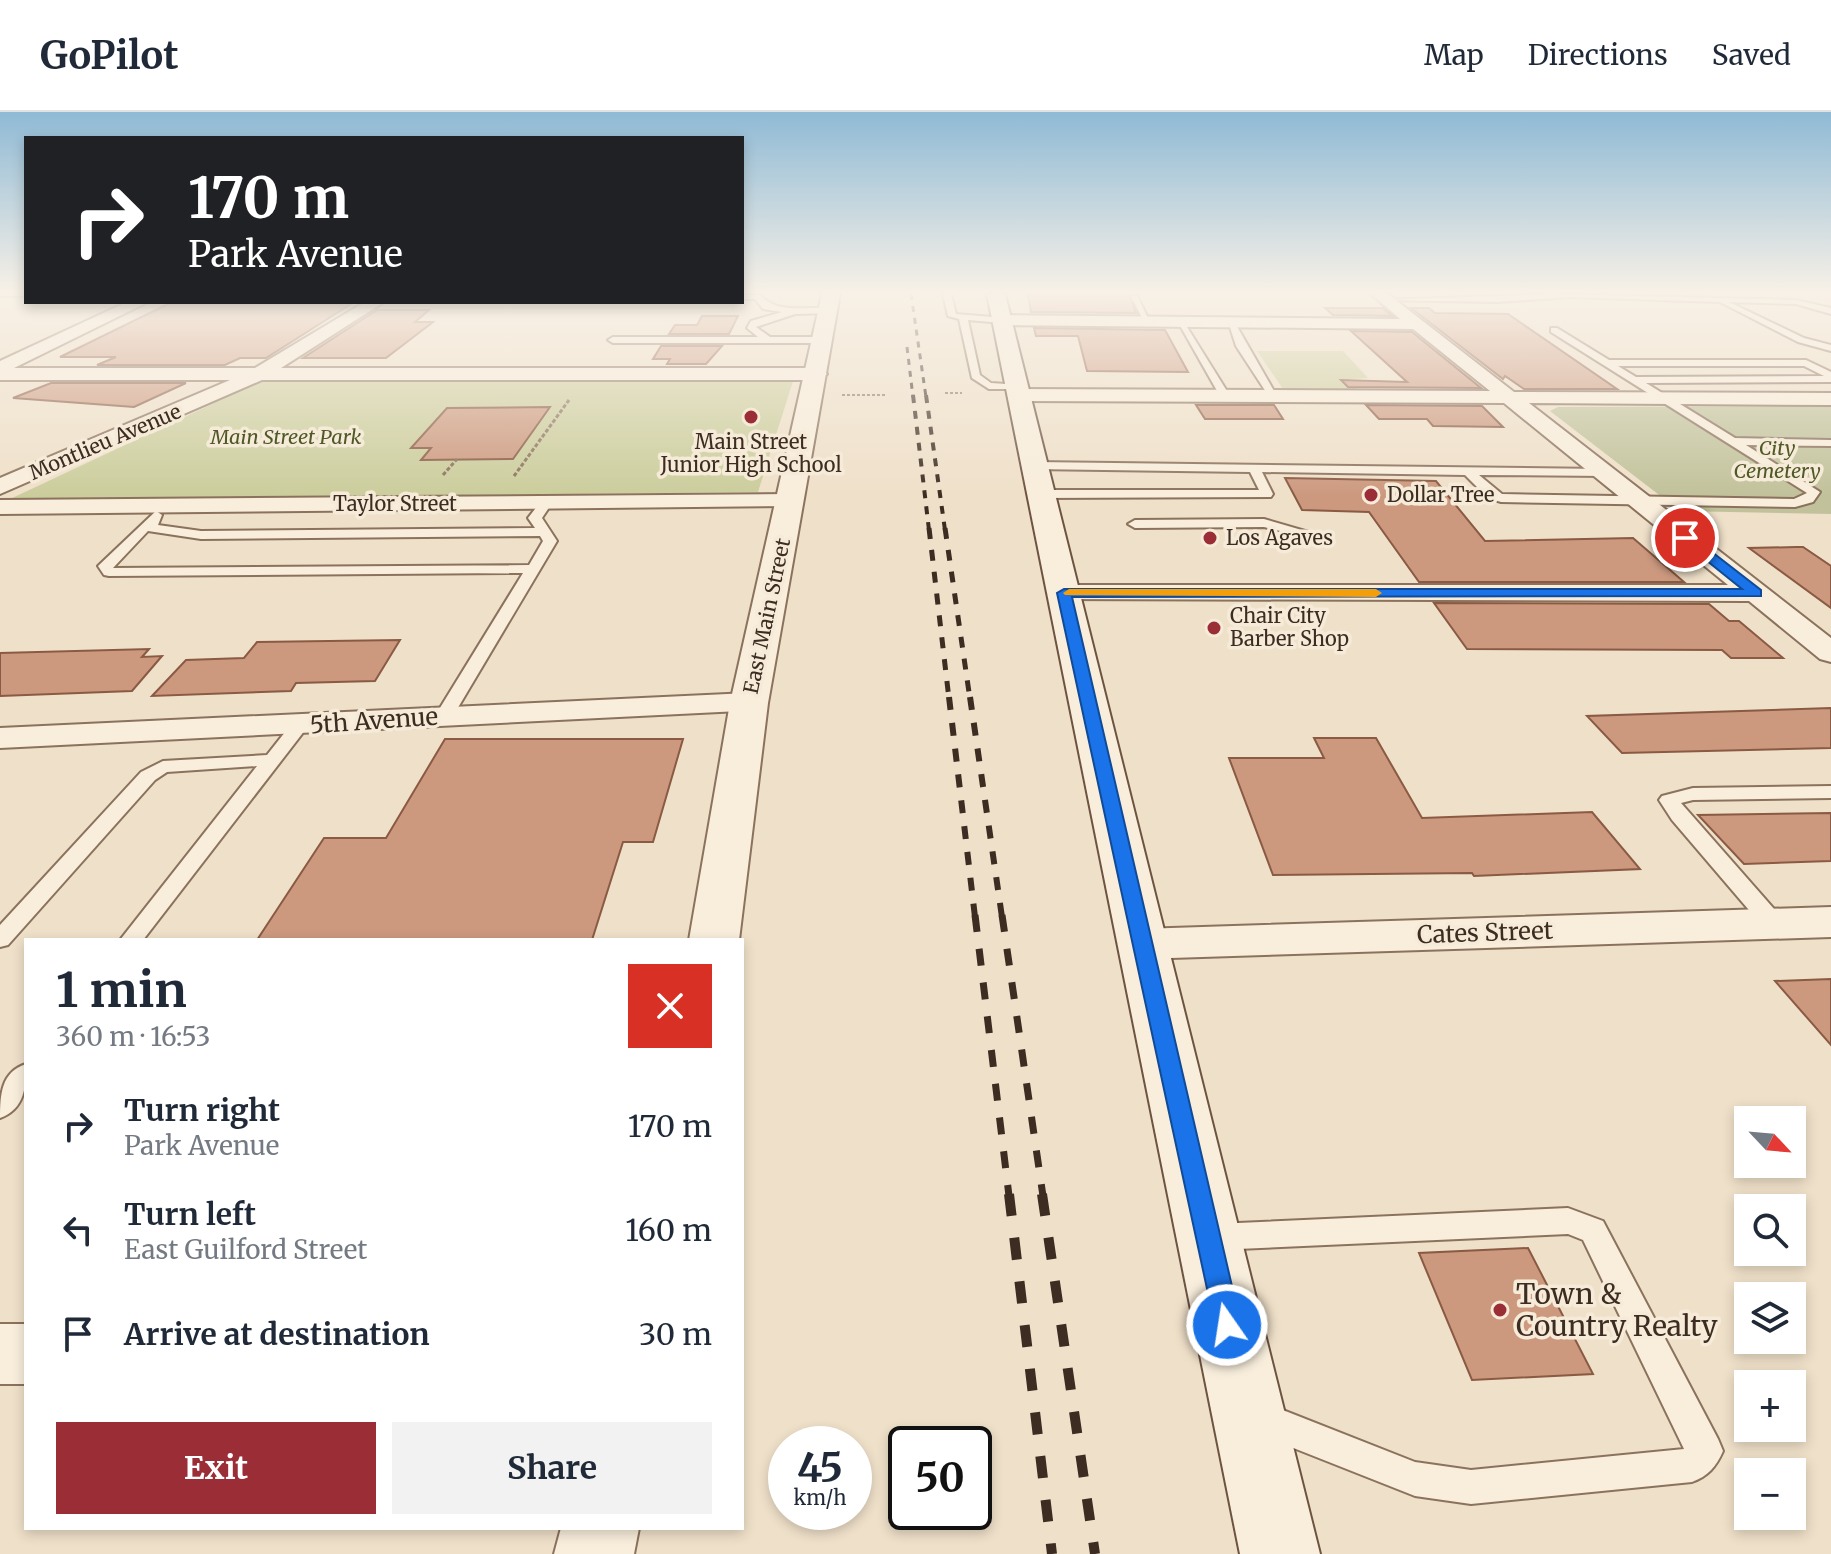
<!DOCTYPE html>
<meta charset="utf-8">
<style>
:root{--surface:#fff;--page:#f2f2f3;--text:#1f2937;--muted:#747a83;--line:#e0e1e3;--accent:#9a2d36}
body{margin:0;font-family:Merriweather,serif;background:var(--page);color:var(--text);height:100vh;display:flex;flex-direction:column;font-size:30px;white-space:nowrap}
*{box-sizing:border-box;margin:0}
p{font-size:26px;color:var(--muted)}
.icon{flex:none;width:44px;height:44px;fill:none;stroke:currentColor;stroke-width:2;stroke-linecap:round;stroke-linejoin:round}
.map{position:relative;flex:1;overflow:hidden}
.drawer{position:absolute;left:24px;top:826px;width:720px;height:592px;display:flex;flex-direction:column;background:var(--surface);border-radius:0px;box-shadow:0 4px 12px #0003}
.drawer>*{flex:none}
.banner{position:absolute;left:24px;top:24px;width:720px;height:168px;border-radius:0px;box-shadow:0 4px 12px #0003;background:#202124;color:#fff;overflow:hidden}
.needle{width:52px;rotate:116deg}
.tools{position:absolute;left:1734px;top:994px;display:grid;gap:16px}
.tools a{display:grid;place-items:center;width:72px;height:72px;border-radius:0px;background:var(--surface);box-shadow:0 4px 12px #0003;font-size:40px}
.speed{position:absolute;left:768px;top:1314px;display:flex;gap:16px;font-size:40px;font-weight:700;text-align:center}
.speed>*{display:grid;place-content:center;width:104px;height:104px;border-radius:50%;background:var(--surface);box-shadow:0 4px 12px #0003;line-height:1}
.speed small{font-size:20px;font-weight:400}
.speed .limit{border:4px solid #111;border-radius:12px;background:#fff;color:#111}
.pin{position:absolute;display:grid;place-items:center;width:68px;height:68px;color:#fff;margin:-34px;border:4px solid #fff;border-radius:50%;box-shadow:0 2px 8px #0007}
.me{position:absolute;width:88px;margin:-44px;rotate:347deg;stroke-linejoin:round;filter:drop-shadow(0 0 6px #0008)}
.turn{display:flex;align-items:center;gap:28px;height:168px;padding:0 32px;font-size:36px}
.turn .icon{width:104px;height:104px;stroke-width:2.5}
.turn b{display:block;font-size:56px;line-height:68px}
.round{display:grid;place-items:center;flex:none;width:84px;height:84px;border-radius:0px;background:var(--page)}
.overview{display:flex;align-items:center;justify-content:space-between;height:136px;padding:0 32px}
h1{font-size:48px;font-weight:700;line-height:60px}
.primary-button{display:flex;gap:16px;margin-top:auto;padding:16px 32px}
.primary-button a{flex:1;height:92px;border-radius:0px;background:var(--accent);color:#fff;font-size:32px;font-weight:700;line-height:92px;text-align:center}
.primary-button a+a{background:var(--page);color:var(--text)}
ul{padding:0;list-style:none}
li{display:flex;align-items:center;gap:24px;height:104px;padding:0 32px}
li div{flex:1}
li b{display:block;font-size:30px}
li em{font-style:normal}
header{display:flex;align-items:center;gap:48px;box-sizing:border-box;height:112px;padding:0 40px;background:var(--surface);border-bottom:2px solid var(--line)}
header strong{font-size:38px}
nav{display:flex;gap:44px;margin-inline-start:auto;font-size:28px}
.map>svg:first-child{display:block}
.green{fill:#cbcd9c}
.cemetery{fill:#c1c29b}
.building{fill:#cc997f;stroke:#8a5a43;stroke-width:2}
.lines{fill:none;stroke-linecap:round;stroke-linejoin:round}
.service-casing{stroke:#8b725d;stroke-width:4}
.minor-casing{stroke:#8b725d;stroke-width:4}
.tertiary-casing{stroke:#8b725d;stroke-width:4}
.secondary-casing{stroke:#6d5340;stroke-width:4}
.path-far1{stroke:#8b725d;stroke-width:2;stroke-dasharray:3 2;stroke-linecap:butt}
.path{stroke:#8b725d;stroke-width:3;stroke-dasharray:4 2;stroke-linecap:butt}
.service{fill:#f9eedc;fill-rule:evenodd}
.minor{fill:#f9eedc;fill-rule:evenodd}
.tertiary{fill:#f9eedc;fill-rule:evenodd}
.secondary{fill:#f9eedc;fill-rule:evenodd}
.rail-far5{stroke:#3c2c21;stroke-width:3;stroke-dasharray:6 6;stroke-linecap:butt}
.rail-far4{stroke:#3c2c21;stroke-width:4;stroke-dasharray:8 8;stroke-linecap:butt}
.rail-far3{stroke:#3c2c21;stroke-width:5;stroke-dasharray:11 11;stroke-linecap:butt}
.rail-far2{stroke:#3c2c21;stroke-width:6;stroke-dasharray:13 13;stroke-linecap:butt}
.rail-far1{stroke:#3c2c21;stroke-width:7;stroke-dasharray:17 17;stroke-linecap:butt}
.rail{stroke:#3c2c21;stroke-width:10;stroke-dasharray:22 22;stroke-linecap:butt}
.route{fill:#1a73e8;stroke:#114b97;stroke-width:2}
.slow{fill:#f59e0b}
.poi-dot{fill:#9a2d36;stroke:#f6ebd8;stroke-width:3}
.labels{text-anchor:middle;stroke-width:7;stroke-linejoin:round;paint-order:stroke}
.far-park-label{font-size:20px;font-style:italic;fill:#4f5827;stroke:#f6ebd8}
.far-street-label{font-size:20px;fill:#3c2c21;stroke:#f6ebd8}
.far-poi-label{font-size:20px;fill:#3c2c21;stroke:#f6ebd8;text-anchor:start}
.street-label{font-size:24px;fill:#3c2c21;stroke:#f6ebd8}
.near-poi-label{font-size:28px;fill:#3c2c21;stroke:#f6ebd8;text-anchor:start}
</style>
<header>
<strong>GoPilot</strong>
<nav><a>Map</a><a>Directions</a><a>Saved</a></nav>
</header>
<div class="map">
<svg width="1831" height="1442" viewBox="0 0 1831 1442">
<rect width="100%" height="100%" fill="#efe0c9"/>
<g class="green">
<polygon points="1257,239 1343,239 1368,266 1350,267 1358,278 1283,277"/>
<polygon points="270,265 794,266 758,380 8,388"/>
</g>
<polygon class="cemetery" points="1831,294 1831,402 1680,399 1550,299 1558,295"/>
<g class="building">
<polygon points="1028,182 1129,182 1136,201 1031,200"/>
<polygon points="168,192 351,192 266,246 240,246 225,253 97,253 116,245 60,245"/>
<polygon points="1325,196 1383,196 1392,204 1333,203"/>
<polygon points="1411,196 1429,196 1435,201 1508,202 1617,277 1524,277 1505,264 1503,267"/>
<polygon points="377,198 429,198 415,210 433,210 386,246 303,246"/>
<polygon points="702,204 738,204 729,222 669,222 675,213 697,213"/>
<polygon points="1034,216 1165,218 1188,260 1087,259 1078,224 1036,224"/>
<polygon points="1351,219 1412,220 1481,276 1348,275 1341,268 1407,270"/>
<polygon points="661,234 722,234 706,252 667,252 670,247 653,247"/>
<polygon points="51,271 186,271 134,295 13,286"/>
<polygon points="1196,293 1274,293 1283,307 1205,307"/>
<polygon points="1366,293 1482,294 1503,315 1433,314 1427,307 1379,307"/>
<polygon points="550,295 513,347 421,348 431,336 411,336 447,296"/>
<polygon points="1285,366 1436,369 1485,429 1633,426 1684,470 1419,470 1369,400 1302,398"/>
<polygon points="1796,435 1803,435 1831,454 1831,496 1749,436"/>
<polygon points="1434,491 1709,492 1729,509 1739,509 1783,546 1731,546 1722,538 1467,537"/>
<polygon points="400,528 375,569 296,571 291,579 152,584 186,548 244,546 257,530"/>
<polygon points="149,537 142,545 162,544 132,579 0,584 0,541"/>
<polygon points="1831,596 1831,636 1622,641 1587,604"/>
<polygon points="1314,626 1376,626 1422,706 1592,700 1640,757 1474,764 1472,761 1273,763 1229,646 1324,646"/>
<polygon points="445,627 683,627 653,730 623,730 592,828 257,828 324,726 386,726"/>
<polygon points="1831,701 1831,749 1744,752 1698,703"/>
<polygon points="1831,867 1831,933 1775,869"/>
<polygon points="1528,1136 1593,1262 1472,1268 1419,1141"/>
</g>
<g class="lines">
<g class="service-casing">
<g id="service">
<rect x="0" y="182" width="26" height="2"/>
<polygon points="943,182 951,182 956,202 1005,206 1002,211 968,208 980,263 991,271 1020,273 1020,277 989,277 972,266 959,207 948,204"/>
<polygon points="1554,182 1796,188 1831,196 1831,202 1796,192 1729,190 1804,226 1831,233 1831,239 1798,230 1720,190 1570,185 1497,190 1382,188"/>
<path d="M742,183H760C778,203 807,194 832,196L829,201L795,202L756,215L770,225H823L828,228L823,231H613L608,228L613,225H758L747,216L751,209L782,200L763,197L755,187H742Z"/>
<polygon points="1131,184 1137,184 1151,212 1145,212"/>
<polygon points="1182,207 1230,284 1229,286 1220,284 1178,210"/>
<polygon points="1228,209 1235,211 1278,286 1270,286 1236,234"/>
<path d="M1551,216H1557L1609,248H1806L1831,260V270L1646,271L1735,326L1831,328V334L1746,333L1820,380L1813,390L1795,395L1501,390L1488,386L1465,363L1262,360L1273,382L1271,385L1041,386L1035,382L1041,378H1259L1250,360L1031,357V351L1035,350L1603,357L1609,361L1607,364L1479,363L1502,382L1794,387L1807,381L1551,220ZM1618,254H1804L1824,264L1636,265Z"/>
<path d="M546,387L552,391L542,406L557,429L453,604L444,609L435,604L523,461L109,464L104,463L98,454L156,399L162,403L158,413L201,419L535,416L528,406L542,388ZM148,419L201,427L540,424L543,429L529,453L113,456Z"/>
<polygon points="1264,407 1312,421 1305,425 1264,415 1135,416 1128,412 1135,408"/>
<polygon points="299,609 305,610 308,614 305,618 143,828 120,828 257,654 167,660 155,668 8,833 0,835 0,813 141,660 163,649 267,643 293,610"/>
<polygon points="1831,674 1831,686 1693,688 1681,691 1782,806 1785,812 1782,818 1766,818 1672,708 1659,688 1662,684 1693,676"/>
<path d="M26,952C26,974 25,997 0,1006C0,983 1,960 26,952Z"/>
<path d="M1568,1096L1603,1109L1718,1327L1723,1339C1716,1355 1708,1364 1692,1370L1471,1392L1415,1384L1253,1320L1248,1308L1253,1296L1265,1291L1415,1350L1471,1358L1684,1337L1583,1128L1568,1122L1215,1138L1205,1135L1201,1125L1205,1115L1215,1112Z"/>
</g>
</g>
<g class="minor-casing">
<g id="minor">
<polygon points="1371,182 1388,182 1514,280 1831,281 1831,293 1529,291 1831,526 1831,550 1820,547 1749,489 1054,487 1050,481 1054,475 1064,473 1728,473 1504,291 1018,289 1008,283 1018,277 1490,279 1413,217 1002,213 994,208 1002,203 1400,207"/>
<polygon points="127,190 148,190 14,256 255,256 365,190 384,190 281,256 818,256 827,262 818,268 262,268 0,382 0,366 230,268 0,268 0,249"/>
<polygon points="791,382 799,384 803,389 799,394 0,402 0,388"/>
<polygon points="749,581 760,584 765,591 760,598 0,636 0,616"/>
<polygon points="1831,795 1831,825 1140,847 1125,843 1119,832 1125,821 1140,817"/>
<rect x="0" y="1212" width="26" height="60"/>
</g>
</g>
<g class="tertiary-casing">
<g id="tertiary">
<polygon points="822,182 840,182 768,591 739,828 689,828 730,591"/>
<polygon points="561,1416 639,1416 634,1442 554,1442"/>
</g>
</g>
<g class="secondary-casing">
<polygon id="secondary" points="987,182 1005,182 1320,1442 1240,1442"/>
</g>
<g class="path-far1">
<polyline points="945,281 962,281"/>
<polyline points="842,283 885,283"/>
</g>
<g class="path">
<polyline points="443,363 457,347"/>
<polyline points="514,364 569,288"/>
</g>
<use href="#service" class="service"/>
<use href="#minor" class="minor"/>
<use href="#tertiary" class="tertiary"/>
<use href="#secondary" class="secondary"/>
<g class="rail-far5">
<polyline points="911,182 926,285"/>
<polyline points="907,235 913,285"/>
</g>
<g class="rail-far4">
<polyline points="913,283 929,418"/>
<polyline points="926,283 945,418"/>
</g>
<g class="rail-far3">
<polyline points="929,416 949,587"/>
<polyline points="945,416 970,587"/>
</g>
<g class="rail-far2">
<polyline points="949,585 975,805"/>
<polyline points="970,585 1002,805"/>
</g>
<g class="rail-far1">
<polyline points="975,803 1009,1084"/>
<polyline points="1002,803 1043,1084"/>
</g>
<g class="rail">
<polyline points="1009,1082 1052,1442"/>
<polyline points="1042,1082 1095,1442"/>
</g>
</g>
<linearGradient id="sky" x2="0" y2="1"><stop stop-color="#8fbad5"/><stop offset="0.47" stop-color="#f8f1e7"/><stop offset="1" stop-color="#f8f1e7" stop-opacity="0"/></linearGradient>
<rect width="1831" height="384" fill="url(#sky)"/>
<polygon class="route" points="1681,423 1690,423 1761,478 1761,484 1072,485 1241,1213 1237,1223 1227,1227 1217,1223 1057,481 1064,477 1742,477 1681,428"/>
<polygon class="slow" points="1069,477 1376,477 1382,481 1376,485 1065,483 1063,481"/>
<g class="poi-dot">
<circle cx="751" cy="305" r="8"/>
<circle cx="1371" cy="383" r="8"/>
<circle cx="1210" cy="426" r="8"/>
<circle cx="1214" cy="516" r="8"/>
<circle cx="1500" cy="1198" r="8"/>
</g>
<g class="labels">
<g class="far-park-label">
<text x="286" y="332">Main Street Park</text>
<text x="1777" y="343">City<tspan x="1777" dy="23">Cemetery</tspan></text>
</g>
<g class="far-street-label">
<text transform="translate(105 330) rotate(-23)" y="7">Montlieu Avenue</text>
<text x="395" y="399">Taylor Street</text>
<text transform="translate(767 504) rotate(-78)" y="7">East Main Street</text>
</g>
<g class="far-poi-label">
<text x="751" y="337" text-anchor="middle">Main Street<tspan x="751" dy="23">Junior High School</tspan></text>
<text x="1387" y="390">Dollar Tree</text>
<text x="1226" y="433">Los Agaves</text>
<text x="1230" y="511">Chair City<tspan x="1230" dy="23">Barber Shop</tspan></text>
</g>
<g class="street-label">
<text transform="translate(374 609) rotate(-4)" y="8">5th Avenue</text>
<text transform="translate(1485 821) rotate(-2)" y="8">Cates Street</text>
</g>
<g class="near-poi-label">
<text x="1516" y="1192">Town &amp;<tspan x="1516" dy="32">Country Realty</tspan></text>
</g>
</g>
</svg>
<div class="tools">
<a><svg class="needle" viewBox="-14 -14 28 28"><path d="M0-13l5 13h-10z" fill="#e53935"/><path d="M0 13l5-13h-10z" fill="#747a83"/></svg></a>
<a><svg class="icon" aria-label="search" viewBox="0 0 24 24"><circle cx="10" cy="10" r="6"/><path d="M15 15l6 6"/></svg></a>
<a><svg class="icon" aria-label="layers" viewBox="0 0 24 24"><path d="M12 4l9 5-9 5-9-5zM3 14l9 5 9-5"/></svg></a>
<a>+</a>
<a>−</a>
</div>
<div class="speed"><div>45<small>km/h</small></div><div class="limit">50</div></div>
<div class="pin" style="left:1685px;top:426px;background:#d93025"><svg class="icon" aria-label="arrive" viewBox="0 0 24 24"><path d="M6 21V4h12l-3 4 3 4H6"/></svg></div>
<svg class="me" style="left:1227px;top:1213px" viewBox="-20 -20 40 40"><circle r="17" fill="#1a73e8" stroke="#fff" stroke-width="3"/><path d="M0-11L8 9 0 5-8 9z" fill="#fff"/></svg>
<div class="banner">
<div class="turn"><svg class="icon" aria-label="right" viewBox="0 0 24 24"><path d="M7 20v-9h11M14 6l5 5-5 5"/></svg><div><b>170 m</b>Park Avenue</div></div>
</div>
<section class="drawer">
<div class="overview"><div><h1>1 min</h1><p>360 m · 16:53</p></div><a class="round" style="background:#d93025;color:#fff"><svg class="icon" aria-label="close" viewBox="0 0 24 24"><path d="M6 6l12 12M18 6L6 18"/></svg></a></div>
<ul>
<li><svg class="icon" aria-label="right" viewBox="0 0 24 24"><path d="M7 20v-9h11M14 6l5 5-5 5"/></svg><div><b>Turn right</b><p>Park Avenue</p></div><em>170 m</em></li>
<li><svg class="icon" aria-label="left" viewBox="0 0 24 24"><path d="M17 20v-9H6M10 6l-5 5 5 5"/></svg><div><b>Turn left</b><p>East Guilford Street</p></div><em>160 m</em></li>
<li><svg class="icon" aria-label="arrive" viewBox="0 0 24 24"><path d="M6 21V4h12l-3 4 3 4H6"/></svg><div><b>Arrive at destination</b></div><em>30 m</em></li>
</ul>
<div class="primary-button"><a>Exit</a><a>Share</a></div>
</section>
</div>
